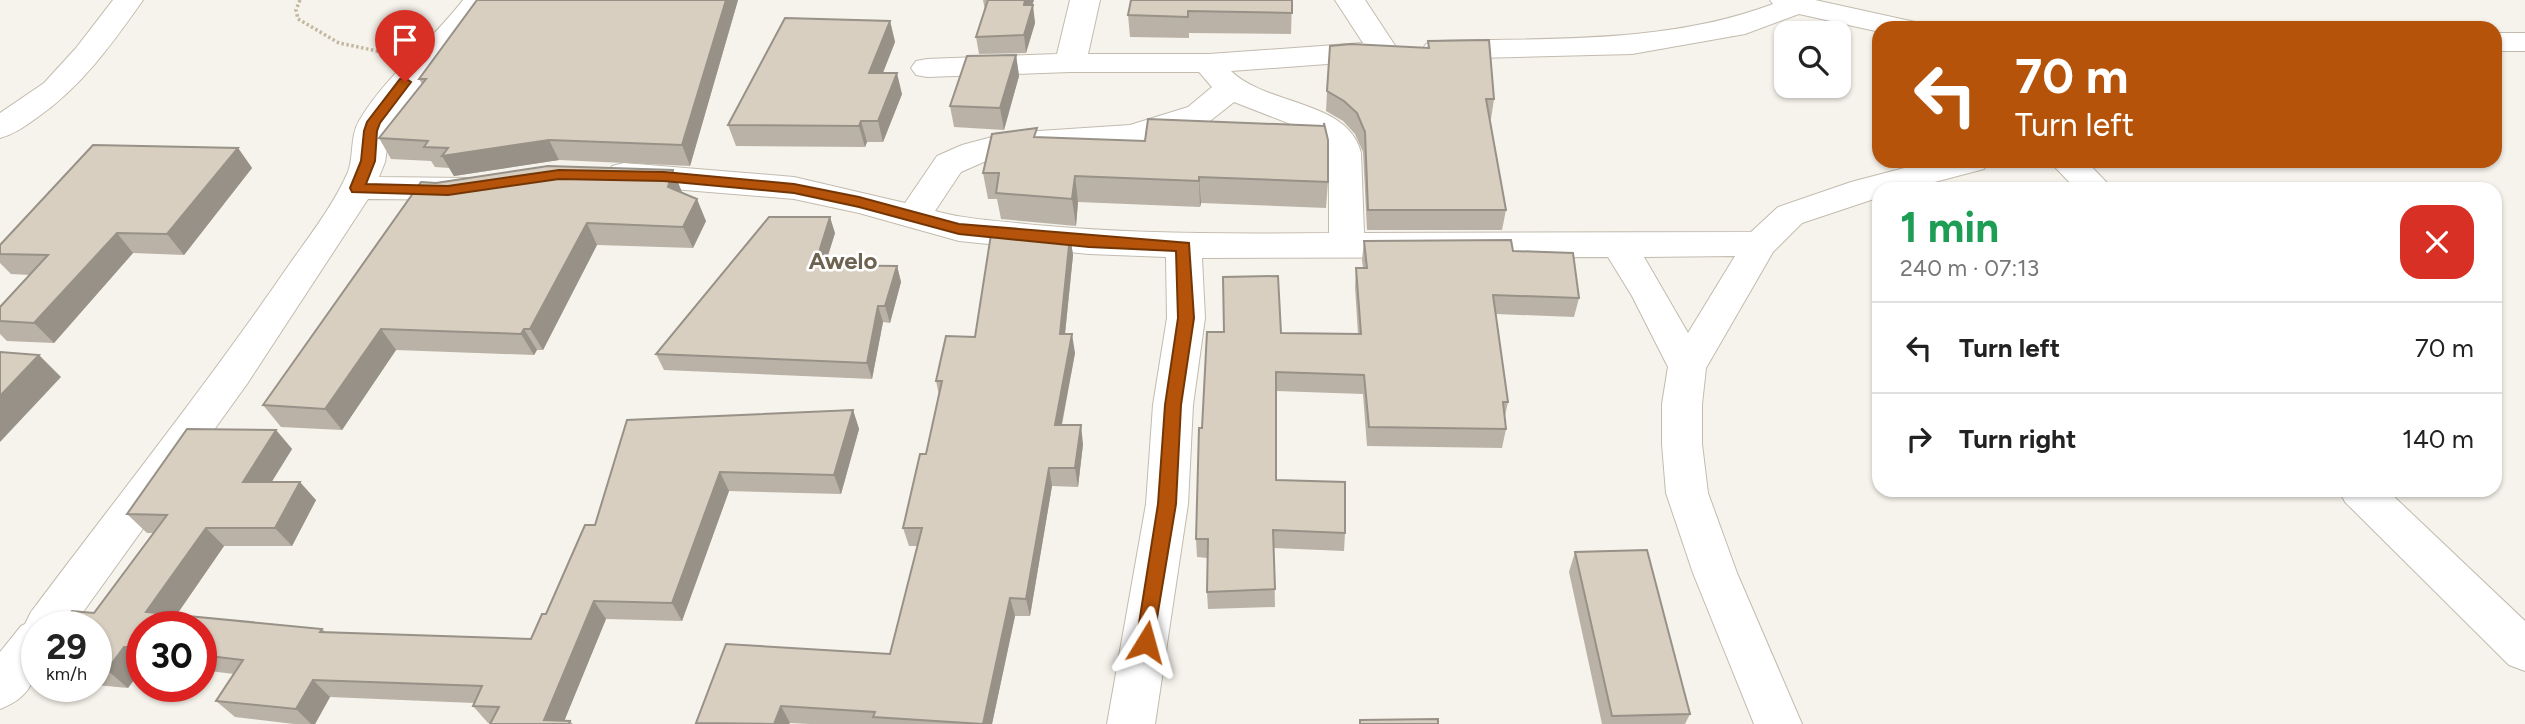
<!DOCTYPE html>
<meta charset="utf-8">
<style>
:root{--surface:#fff;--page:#f6f6f6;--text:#222;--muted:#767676;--line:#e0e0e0}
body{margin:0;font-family:Figtree,sans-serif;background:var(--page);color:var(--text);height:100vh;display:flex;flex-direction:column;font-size:26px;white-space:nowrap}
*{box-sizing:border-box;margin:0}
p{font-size:23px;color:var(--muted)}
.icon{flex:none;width:38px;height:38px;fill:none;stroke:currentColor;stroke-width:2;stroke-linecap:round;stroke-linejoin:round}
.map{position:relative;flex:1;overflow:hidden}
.panel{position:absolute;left:1872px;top:182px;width:630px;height:315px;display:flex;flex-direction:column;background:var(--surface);border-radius:21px;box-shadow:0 2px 5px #0004}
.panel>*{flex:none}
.top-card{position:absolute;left:1872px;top:21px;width:630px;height:147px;border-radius:21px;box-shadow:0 2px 5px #0004;background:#b45309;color:#fff;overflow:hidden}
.controls{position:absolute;left:1774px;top:21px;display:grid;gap:14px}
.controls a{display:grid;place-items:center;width:77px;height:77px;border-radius:14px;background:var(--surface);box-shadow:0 2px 5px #0004;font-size:35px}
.speed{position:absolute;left:21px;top:611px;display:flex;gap:14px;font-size:35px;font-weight:700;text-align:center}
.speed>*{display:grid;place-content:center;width:91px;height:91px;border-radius:50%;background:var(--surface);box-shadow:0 2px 5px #0004;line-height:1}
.speed small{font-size:18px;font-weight:400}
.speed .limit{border:10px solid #d22;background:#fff;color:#111}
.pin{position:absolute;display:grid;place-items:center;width:60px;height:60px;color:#fff;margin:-72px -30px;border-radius:50% 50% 50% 0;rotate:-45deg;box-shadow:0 0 7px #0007}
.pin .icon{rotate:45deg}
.me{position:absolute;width:77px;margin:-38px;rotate:8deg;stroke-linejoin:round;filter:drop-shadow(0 0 5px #0008)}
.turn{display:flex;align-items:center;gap:24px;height:147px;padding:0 28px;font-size:32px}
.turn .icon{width:91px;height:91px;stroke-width:2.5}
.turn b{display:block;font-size:49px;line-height:60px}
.round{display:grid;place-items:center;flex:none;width:74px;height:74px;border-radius:21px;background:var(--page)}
.summary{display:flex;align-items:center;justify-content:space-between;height:119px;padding:0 28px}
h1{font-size:42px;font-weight:700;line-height:52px;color:#1e9e55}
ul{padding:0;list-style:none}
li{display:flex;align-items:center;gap:21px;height:91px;padding:0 28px;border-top:2px solid var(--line)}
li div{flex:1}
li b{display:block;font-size:26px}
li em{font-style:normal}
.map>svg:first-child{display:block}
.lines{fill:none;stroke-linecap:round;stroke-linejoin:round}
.minor-casing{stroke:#c2bbae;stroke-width:2}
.path{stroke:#c4b79f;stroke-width:3.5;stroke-dasharray:2.5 2.5;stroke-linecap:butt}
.minor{fill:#fff;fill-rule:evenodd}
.wall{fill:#bab2a6}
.shaded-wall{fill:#979187}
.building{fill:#d8cfc1;stroke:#979187;stroke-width:2}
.route{fill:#b45309;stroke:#753606;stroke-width:2}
.labels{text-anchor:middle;stroke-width:5;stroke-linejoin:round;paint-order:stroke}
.quarter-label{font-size:24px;font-weight:bold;fill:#6e6250;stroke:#fff}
</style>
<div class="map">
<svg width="2525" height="724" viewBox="0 0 2525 724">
<rect width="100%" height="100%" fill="#f6f3ec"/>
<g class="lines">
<g class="minor-casing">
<g id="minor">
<path d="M113,0H143C112,44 82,86 38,117C25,126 15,134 0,138V113L44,83L76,48Z"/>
<path d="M463,0H493L391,122L385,162L379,177L467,178L479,181L484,189L479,197L467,200L368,199L247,384L73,626H37C37,665 42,693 0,709V652L21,626L25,624L31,612C118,496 209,382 291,262C311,234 334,204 348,172C354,156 350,136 359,121C386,75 431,42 463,0Z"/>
<path d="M1070,0H1100L1088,54H1209L1363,43L1335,0H1365L1398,50L1394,56L1381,60L1231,71C1267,106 1349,100 1361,153L1364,233L1751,232L1778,207L1851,182L1931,161H1989L1984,169L1908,189H1880V197L1802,223L1773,252L1706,368L1702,404V444L1708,493L1737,573L1802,724H1754L1693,573L1666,493L1662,444V404L1668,367L1632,296L1608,257L1202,258L1205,318L1193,405L1188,504L1155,724H1107L1146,504L1153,405L1167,318L1166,257L1089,254L959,241L859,213L794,199L624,185L612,182L607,174L612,166L624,163L794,177L905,203L937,156L962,145L1007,133L1130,125L1188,107L1212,87L1199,72H1070L927,77L916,75L911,68L916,61L927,59L1057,54ZM1234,102L1311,132L1324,140L1329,166V233C1231,234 1134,234 1036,225C1002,221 968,220 935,211L961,172L986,161L1008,154L1133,145L1210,121ZM1735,256L1688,333L1644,257Z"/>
<path d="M1770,0H1815L1915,22L1919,28H1880V32L1799,14L1745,34L1632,54L1437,59L1426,56L1422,50L1426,44L1437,41C1549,38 1667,44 1773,4Z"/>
<rect x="2496" y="33" width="29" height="18"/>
<polygon points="2049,161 2086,161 2113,189 2076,189"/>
<polygon points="2339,490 2387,490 2525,621 2525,671 2509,665 2345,502"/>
</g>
</g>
<polyline class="path" points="300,0 296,10 298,19 339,43 382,52"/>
<use href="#minor" class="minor"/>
</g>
<g class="wall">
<polygon points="477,0 738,0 690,166 559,160 454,176 449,168 435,167 431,161 391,159 379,138 422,84 419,79"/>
<polygon points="983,0 1034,0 1032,5 1035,23 1026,53 979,54 976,37 985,10"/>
<polygon points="1292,0 1291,34 1189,33 1189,38 1130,37 1128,15"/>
<polygon points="890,21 895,42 883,73 902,94 883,142 867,142 865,147 736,146 728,125"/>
<polygon points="1428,41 1494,99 1491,119 1490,119 1506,210 1502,230 1367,230 1363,152 1355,134 1343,121 1326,111 1327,91 1428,48"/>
<polygon points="1016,55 1019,76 1004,130 954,127 950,106"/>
<polygon points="1038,137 1328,182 1326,208 1201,203 1200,207 1078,202 1076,226 1001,219 997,199 988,199 983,173"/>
<polygon points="238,148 252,168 184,255 133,253 54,343 7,341 0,334 0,307 30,275 11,274 0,263 0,245"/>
<polygon points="436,183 682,193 706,221 693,248 597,245 543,350 537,350 534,355 396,350 342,430 281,427 263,405"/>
<polygon points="835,233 825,265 897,266 901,282 890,323 883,322 872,379 664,370 656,354"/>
<polygon points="1070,236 1073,255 1065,334 1075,353 1062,425 1083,444 1078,487 1052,486 1030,616 1015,616 992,724 810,724 790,723 789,724 697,724 696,723 890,654 918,546 909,546 903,528 926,454 939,395 936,381 975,337"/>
<polygon points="1364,241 1513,251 1579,298 1574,317 1496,314 1508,402 1505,416 1506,429 1502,448 1367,446 1363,394 1276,391 1276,480 1345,533 1344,551 1274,548 1275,607 1208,609 1207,592 1208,558 1197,557 1196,539 1202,428 1281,333 1358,334 1355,287 1356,268 1363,268 1362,260"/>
<polygon points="853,410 859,429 841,494 729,491 682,621 606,619 564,721 570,721 573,724 490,724 491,723 488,723 473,706 474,703 330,697 315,724 294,724 235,717 216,701 234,674 201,670 201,626 142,626 142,669 128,688 96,685 96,626 94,613 153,533 147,533 127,514 276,430 292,449 271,482 316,500 292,546 224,546 176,615 322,629 326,632 531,639 595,525"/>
<polygon points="1575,552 1690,714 1685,724 1602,724 1569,572"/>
</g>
<g class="shaded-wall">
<polygon points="726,0 738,0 690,166 682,145"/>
<polygon points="1025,0 1034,0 1026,22 1024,5"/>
<polygon points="1033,5 1035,23 1026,53 1024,35"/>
<polygon points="890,21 895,42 874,95 869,73"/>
<polygon points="1016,55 1019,76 1004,130 1000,108"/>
<polygon points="897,73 902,94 883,142 878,121"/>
<polygon points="861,121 867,142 865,147 859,126"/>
<polygon points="549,140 559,160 454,176 442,156"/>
<polygon points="238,148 252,168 184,255 167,234"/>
<polygon points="673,170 682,192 668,187"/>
<polygon points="1075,176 1078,202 1076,226 1072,199"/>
<polygon points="1199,177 1201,203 1200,207 1199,181"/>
<polygon points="697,199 706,221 693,248 683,227"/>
<polygon points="830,217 835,233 820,281 815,265"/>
<polygon points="587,223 597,245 543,350 530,329"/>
<polygon points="117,233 133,253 54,343 34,323"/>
<polygon points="1070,236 1073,255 1063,353 1060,334"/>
<polygon points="897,266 901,282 890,323 885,306"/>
<polygon points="878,306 883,322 872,379 867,363"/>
<polygon points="381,329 396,350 342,430 325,409"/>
<polygon points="524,329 537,350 534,355 521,334"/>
<polygon points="1072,334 1075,353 1058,443 1055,425"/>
<polygon points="39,355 61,377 0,442 0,396"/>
<polygon points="853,410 859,429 841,494 834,475"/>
<polygon points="1081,425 1083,444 1078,487 1075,468"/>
<polygon points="276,430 292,449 260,501 243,482"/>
<polygon points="1049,468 1052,486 1030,616 1026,599"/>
<polygon points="720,472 729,491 682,621 672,603"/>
<polygon points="300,482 316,500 292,546 275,528"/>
<polygon points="206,528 224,546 169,626 146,612"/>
<polygon points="1010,598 1015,616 992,724 983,724"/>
<polygon points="594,601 606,619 563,724 544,720"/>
<polygon points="124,647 142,661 142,669 128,688 107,670"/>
<polygon points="313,680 330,697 315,724 311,724 296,709"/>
<polygon points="781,706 790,723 789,724 774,724"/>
</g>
<g class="building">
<polygon points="477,0 726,0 682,145 549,140 442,156 448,148 424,147 428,141 379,138 426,79 419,79"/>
<polygon points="988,0 1025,0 1024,5 1033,5 1024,35 976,37"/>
<polygon points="1131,0 1292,0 1292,13 1188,11 1188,17 1128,15"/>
<polygon points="785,18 890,21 869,73 897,73 878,121 861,121 859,126 728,125"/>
<polygon points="1489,40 1494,99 1486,99 1506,210 1368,210 1365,132 1357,113 1344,101 1327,91 1330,46 1351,44 1429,48 1428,41"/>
<polygon points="1016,55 1000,108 950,106 967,56"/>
<polygon points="1148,119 1324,126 1324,123 1328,140 1328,182 1199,177 1199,181 1075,176 1072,199 996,193 999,173 983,173 992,134 1037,128 1034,137 1145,141"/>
<polygon points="93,145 238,148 167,234 117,233 34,323 0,321 0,307 48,255 0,254 0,245"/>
<polygon points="548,166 673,170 668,187 697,199 683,227 587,223 530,329 524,329 521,334 381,329 325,409 263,405 421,182 436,183"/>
<polygon points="769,217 830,217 815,265 897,266 885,306 878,306 867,363 656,354"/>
<polygon points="992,228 1070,236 1060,334 1072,334 1055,425 1081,425 1075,468 1049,468 1026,599 1010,598 983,724 873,717 875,712 781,706 774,724 696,723 726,644 890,654 922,528 903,528 920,454 926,454 942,381 936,381 946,336 975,337"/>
<polygon points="1511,240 1513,251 1573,253 1579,298 1493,295 1508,402 1503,402 1506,429 1369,427 1364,375 1276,372 1276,480 1345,482 1345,533 1273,530 1275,589 1207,592 1208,539 1196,539 1199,428 1202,428 1207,332 1224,332 1223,277 1278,276 1281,333 1361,334 1356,268 1367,268 1364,241"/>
<polygon points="0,352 39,355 0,396"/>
<polygon points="853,410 834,475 720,472 672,603 594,601 544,720 570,721 569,724 490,724 499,707 473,706 482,686 313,680 296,709 216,701 243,660 201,655 201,626 142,626 142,648 124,647 107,670 96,669 96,626 59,626 72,611 94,613 167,515 127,514 187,429 276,430 243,482 300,482 275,528 206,528 146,612 322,629 320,632 531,639 542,614 546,614 585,525 595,525 627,420"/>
<polygon points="1647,550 1690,714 1612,716 1575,552"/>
<polygon points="37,655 37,664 30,663"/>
<polygon points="1438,719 1438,724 1360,724 1360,720"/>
</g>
<polygon class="route" points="405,78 411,82 380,123 377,131 375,161 366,184 448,186 559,170 664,172 794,184 859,197 959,224 1189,243 1194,318 1181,405 1176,504 1152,648 1146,650 1139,648 1136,642 1158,504 1165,405 1178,318 1176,251 1089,247 959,234 859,207 794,193 664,181 559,179 448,195 352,192 350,188 361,161 364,131 367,122 400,79"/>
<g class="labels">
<g class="quarter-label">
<text x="843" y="269">Awelo</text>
</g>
</g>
</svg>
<div class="controls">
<a><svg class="icon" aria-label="search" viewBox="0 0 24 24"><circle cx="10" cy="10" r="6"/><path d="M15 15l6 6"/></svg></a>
</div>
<div class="speed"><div>29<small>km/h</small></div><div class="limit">30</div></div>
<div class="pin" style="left:405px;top:82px;background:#d93025"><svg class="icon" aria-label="arrive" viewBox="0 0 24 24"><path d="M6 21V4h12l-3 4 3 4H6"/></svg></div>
<svg class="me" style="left:1146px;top:642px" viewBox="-20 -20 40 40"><path d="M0-17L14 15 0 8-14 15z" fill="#b45309" stroke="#fff" stroke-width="4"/></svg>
<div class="top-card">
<div class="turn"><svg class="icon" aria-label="left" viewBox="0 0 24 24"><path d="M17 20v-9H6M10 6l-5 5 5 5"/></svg><div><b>70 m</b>Turn left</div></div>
</div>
<section class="panel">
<div class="summary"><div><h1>1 min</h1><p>240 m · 07:13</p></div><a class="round" style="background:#d93025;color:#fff"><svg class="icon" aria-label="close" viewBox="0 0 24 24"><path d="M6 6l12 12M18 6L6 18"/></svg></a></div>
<ul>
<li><svg class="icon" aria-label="left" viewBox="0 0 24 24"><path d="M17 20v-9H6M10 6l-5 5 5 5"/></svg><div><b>Turn left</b></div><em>70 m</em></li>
<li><svg class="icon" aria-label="right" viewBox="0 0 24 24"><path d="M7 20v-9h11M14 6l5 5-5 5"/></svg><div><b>Turn right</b></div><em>140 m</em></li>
</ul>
</section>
</div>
